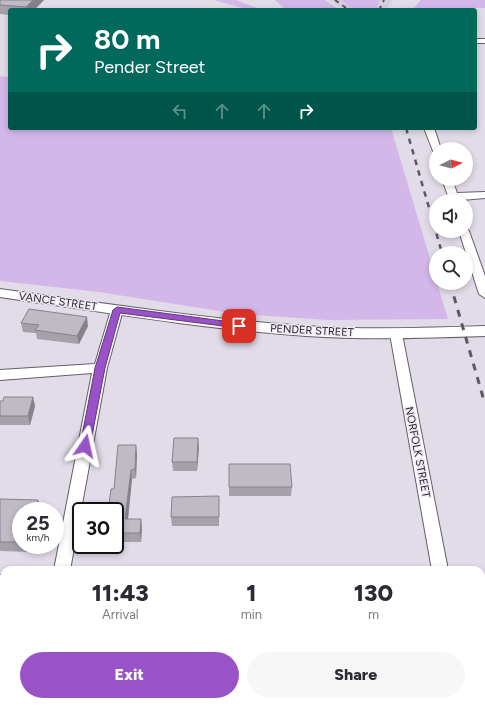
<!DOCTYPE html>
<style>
:root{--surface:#fff;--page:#f7f7f7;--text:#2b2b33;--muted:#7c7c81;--accent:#9a53c7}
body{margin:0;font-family:Figtree,sans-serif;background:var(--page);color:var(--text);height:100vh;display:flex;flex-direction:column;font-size:15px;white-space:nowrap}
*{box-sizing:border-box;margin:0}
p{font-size:13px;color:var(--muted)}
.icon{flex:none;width:22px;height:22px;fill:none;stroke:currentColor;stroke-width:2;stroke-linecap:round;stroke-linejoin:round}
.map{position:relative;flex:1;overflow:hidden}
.sheet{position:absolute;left:0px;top:566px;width:485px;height:140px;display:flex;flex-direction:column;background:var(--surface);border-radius:12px 12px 0 0;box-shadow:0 2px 6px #0003}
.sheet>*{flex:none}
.guide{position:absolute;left:8px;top:8px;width:469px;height:122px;border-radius:4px;box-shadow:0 2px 6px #0003;background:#00695c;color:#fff;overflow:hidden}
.needle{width:26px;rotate:84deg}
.tools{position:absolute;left:429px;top:142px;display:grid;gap:8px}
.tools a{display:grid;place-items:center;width:44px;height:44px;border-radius:50%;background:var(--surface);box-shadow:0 2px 6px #0003;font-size:20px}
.speed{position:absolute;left:12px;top:502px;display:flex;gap:8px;font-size:20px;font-weight:700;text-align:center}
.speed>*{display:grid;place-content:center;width:52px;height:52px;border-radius:50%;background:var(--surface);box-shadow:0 2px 6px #0003;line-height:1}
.speed small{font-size:10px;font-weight:400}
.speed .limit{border:2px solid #111;border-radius:6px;background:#fff;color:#111}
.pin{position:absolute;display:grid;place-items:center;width:34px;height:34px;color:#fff;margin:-17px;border-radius:8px;box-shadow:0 2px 6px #0006}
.me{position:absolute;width:44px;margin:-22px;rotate:11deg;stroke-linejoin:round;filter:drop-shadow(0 0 3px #0008)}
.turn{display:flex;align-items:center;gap:14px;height:84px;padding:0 20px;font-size:18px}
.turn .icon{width:52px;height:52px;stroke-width:2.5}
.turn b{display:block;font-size:28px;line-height:34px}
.lanes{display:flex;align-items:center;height:38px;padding:0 20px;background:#0003;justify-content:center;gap:20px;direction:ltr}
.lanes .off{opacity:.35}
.eta{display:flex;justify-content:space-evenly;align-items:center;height:68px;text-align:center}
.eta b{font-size:24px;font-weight:800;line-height:28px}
.cta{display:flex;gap:8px;margin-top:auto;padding:8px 20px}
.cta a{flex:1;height:46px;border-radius:24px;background:var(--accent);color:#fff;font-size:16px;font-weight:800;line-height:46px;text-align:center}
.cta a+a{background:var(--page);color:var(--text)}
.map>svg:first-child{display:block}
.built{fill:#d8cee0}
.green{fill:#d3b7e9}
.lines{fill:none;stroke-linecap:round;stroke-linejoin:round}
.minor-casing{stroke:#655f69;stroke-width:2}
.tertiary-casing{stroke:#655f69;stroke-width:2}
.minor{fill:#fff;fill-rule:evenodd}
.tertiary{fill:#fff;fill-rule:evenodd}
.rail-far2{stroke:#5d5960;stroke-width:2;stroke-dasharray:4.5 4.5;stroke-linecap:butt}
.rail-far1{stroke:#5d5960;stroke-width:2.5;stroke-dasharray:5.5 5.5;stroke-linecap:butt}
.rail{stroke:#5d5960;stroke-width:3;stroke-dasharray:7 7;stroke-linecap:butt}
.wall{fill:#a5a0a9}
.shaded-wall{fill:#86828a}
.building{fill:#c0bac5;stroke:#86828a}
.route{fill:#9a53c7;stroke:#643681}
.labels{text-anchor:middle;stroke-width:3;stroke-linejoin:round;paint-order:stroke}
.street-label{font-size:11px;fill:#211e23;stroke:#efe8f5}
</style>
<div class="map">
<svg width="485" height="706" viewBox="0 0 485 706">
<rect width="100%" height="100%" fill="#e2dbe8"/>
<polygon class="built" points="329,0 393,0 386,10 344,10"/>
<g class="green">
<polygon points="214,0 236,0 262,10 250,10"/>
<polygon points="275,0 325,0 339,10 286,10"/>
<polygon points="341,0 379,0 376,10 355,10"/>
<polygon points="421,0 485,0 485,8 413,9"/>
<polygon points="0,76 10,77 10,128 391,128 448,319 328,320 238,314 99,292 0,281"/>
</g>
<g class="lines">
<g class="minor-casing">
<g id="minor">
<rect x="475" y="39" width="10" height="4"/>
<polygon points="424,128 434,128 441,149 436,149 436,152 433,151"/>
<polygon points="442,179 452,179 457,193 485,192 485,198 450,201"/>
<polygon points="466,228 469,231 485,276 485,298 479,294 459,231 466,231"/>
<polygon points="117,306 123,310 107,368 70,570 54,570 92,373 0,380 0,370 95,364 111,310"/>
<polygon points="396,330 400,331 402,334 448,570 432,570 390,334 392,331"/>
<rect x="0" y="575" width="4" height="14"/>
<polygon points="30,702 48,702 47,706 29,706"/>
<polygon points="458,702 476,702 477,706 459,706"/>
</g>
</g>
<g class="tertiary-casing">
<path id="tertiary" d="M0,289C102,303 204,319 306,326C366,330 426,328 485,326V336C426,338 366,340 306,336C204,329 102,312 0,297Z"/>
</g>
<use href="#minor" class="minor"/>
<use href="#tertiary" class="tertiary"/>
<g class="rail-far2">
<polyline points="335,0 349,10"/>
<polyline points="379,10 384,0"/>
</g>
<polyline class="rail-far1" points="406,128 442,253"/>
<polyline class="rail" points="450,283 485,404"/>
</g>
<g class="wall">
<polygon points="0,0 44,0 34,10 10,10 10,15 0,14"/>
<polygon points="21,323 88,326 79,344 37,339 36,333 23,332"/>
<polygon points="33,397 35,406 30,425 0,425 0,403"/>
<polygon points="199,447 197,471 173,471 172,462"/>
<polygon points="137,454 136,478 132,479 128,519 141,519 142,528 141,542 124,542 123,550 105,549 104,545 115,545 115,511 114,489"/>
<polygon points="229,464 292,487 291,496 229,496"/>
<polygon points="0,499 38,500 41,509 40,511 21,511 21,545 32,545 31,552 0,551"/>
<polygon points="219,505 219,526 172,526 171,517"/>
</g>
<g class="shaded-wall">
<polygon points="33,0 44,0 34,10 27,10 26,7"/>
<polygon points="87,317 88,326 79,344 77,336"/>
<polygon points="33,397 35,406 30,425 28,416"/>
<polygon points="198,438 199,447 197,471 197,462"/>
<polygon points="136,445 137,454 136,478 135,469"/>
<polygon points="131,470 132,479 127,528 125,519"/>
<polygon points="38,500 41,509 40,511 36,511"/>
<polygon points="141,519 142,528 141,542 140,533"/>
<polygon points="122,533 124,542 123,550 121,541"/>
<polygon points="29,545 32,545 31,552"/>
<rect x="131" y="702" width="2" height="4"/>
</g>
<g class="building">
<polygon points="0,0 33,0 26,7 0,5"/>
<polygon points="29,309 87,317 77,336 35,330 39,325 21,323"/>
<polygon points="4,397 33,397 28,416 0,416 0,401 3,401"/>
<polygon points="174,438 198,438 197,462 172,462"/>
<polygon points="118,445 136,445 135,469 131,470 125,519 141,519 140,533 122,533 121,541 115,541 115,511 108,511 111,489 114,489"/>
<polygon points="229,464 290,464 292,487 229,487"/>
<polygon points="219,496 219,517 171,517 172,497"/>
<polygon points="0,499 38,500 36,511 21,511 21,542 0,542"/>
<polygon points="85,702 131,702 131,706 84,706"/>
</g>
<polygon class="route" points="117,307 239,323 243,326 239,328 120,313 105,368 90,446 85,449 80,446 95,368 113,310"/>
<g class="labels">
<g class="street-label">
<text transform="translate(58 301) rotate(8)" y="4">VANCE STREET</text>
<text transform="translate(312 330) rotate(3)" y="4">PENDER STREET</text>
<text transform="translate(418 452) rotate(79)" y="4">NORFOLK STREET</text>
</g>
</g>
</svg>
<div class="tools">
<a><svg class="needle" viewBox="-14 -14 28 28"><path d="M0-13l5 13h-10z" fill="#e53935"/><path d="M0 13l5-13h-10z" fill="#7c7c81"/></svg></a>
<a><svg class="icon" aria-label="sound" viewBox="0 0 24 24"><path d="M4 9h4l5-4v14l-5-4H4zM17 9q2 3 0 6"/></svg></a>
<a><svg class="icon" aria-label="search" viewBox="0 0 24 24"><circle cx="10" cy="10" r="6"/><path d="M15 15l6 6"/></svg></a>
</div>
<div class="speed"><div>25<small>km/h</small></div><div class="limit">30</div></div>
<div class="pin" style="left:239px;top:326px;background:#d93025"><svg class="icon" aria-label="arrive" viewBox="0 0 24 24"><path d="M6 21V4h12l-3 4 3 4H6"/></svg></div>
<svg class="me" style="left:85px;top:446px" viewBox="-20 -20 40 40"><path d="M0-17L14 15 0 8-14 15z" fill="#9a53c7" stroke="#fff" stroke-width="4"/></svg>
<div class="guide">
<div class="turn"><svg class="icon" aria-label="right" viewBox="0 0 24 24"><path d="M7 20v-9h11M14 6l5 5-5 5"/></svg><div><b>80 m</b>Pender Street</div></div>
<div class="lanes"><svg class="icon off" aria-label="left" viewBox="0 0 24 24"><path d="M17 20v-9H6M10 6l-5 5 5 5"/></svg><svg class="icon off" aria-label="ahead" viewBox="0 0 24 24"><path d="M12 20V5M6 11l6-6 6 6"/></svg><svg class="icon off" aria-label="ahead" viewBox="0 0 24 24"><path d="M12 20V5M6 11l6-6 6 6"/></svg><svg class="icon" aria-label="right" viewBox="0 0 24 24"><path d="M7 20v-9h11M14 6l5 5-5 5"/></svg></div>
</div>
<section class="sheet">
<div class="eta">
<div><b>11:43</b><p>Arrival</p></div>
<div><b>1</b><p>min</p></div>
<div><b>130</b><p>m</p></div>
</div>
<div class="cta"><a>Exit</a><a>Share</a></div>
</section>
</div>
